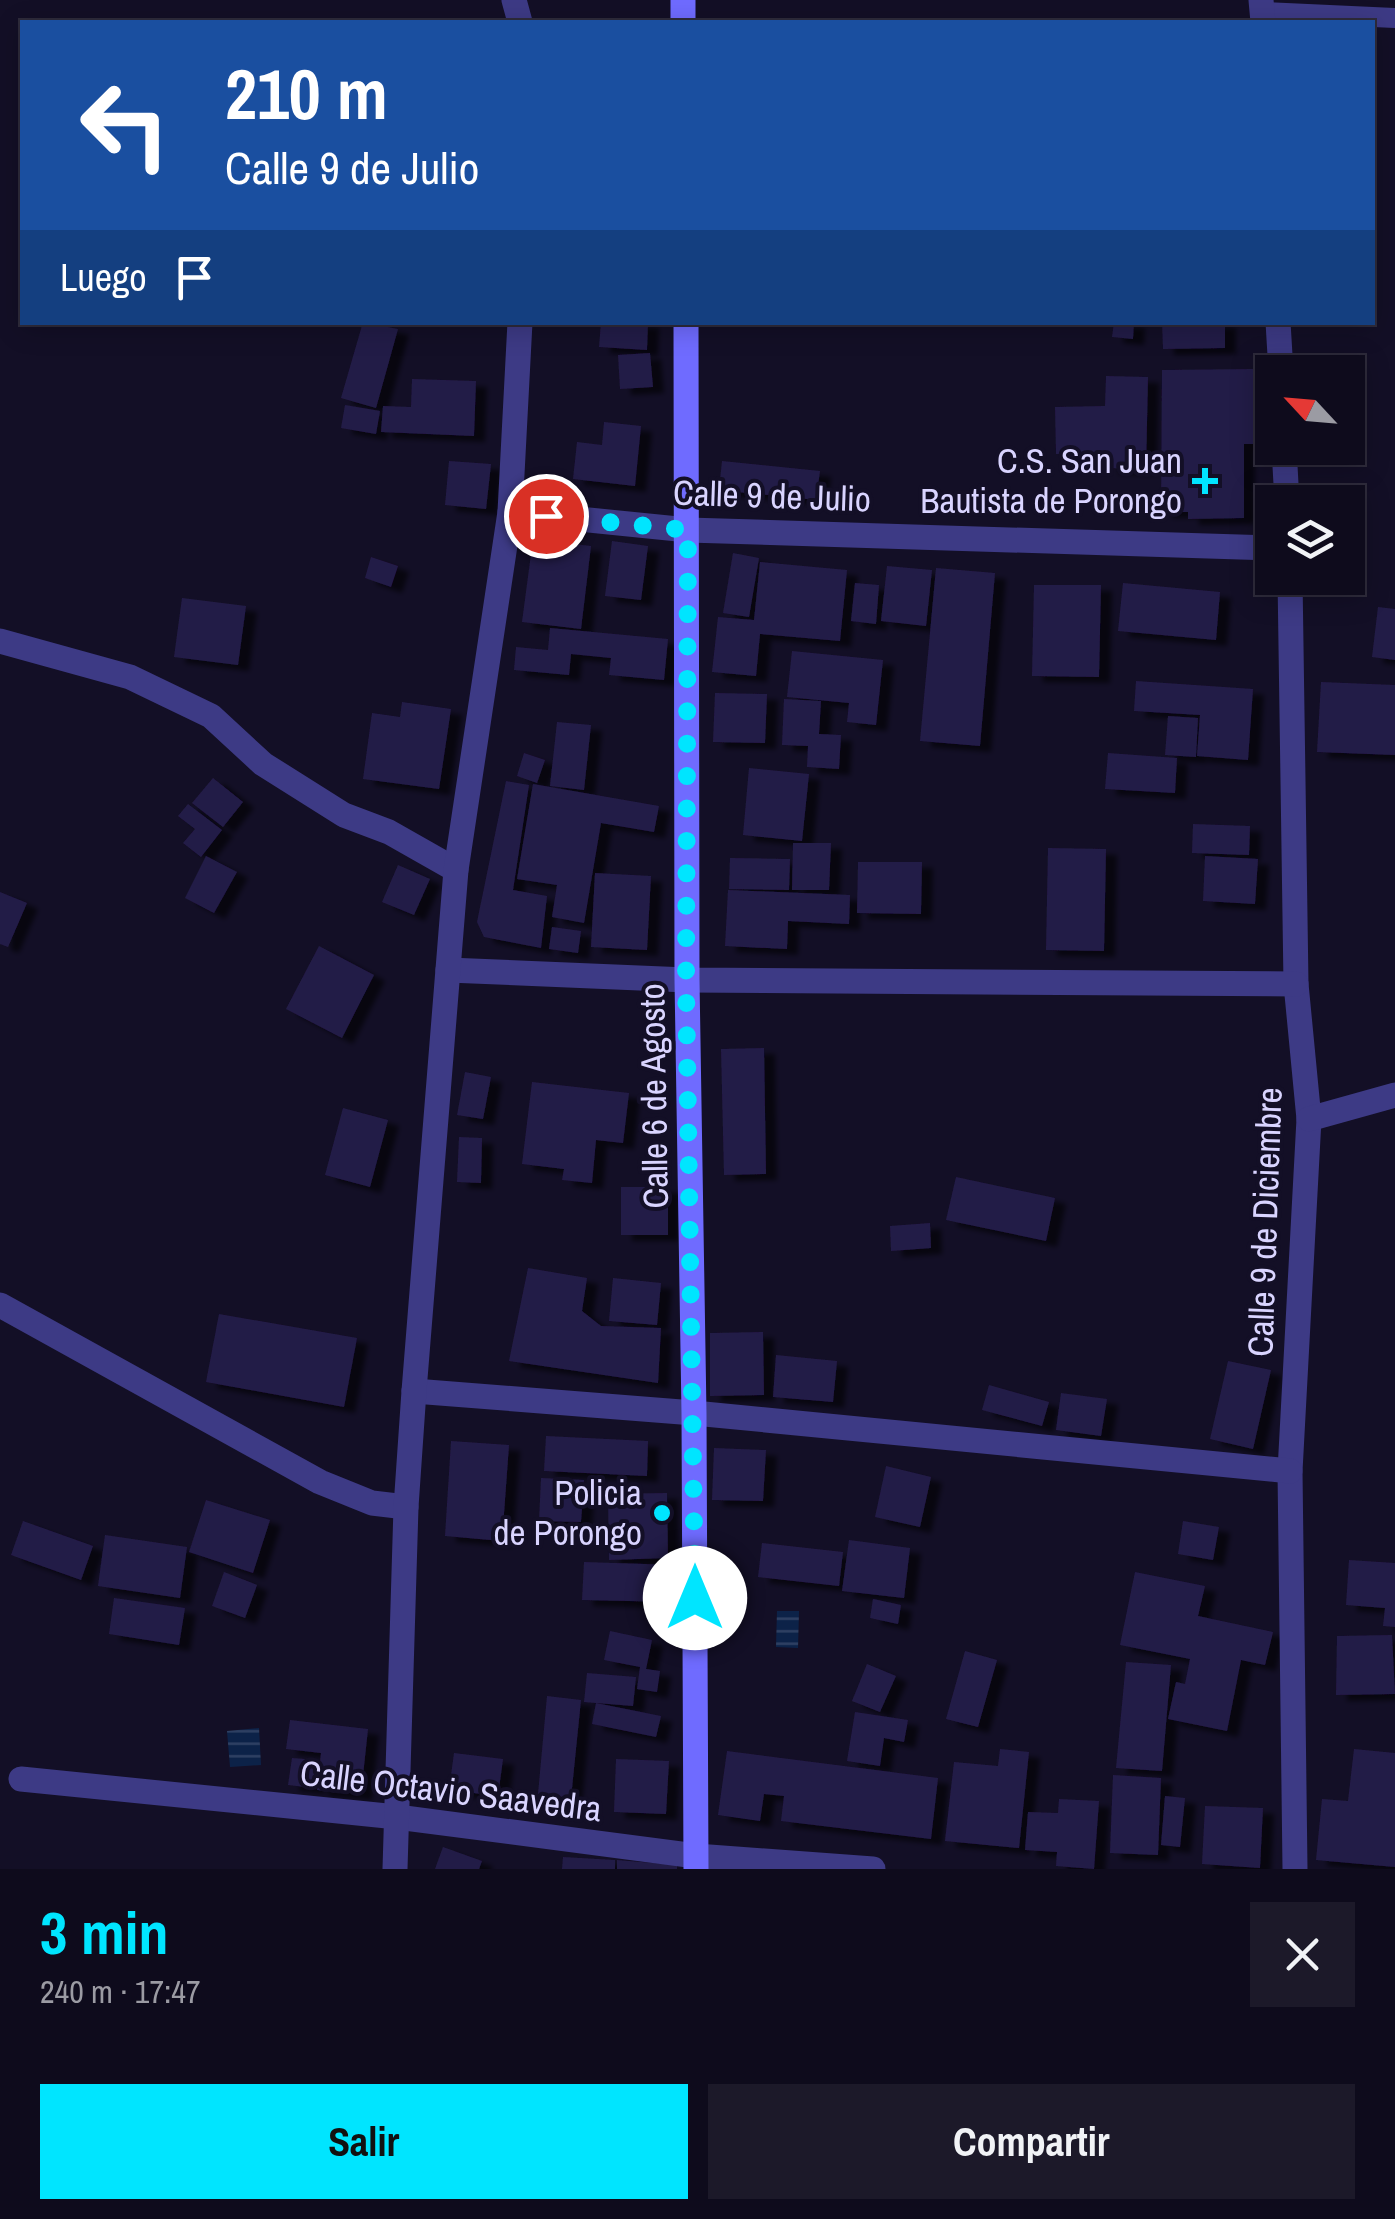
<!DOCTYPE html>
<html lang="es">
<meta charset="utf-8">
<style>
:root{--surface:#0e0b1c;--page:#1c1929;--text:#f1f3f6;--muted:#9b9ba3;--line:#2e2b3b;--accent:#00e5ff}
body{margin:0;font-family:"Archivo Narrow",sans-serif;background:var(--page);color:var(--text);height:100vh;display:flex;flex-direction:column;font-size:38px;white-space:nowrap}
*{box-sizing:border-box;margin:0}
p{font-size:32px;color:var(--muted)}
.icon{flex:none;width:55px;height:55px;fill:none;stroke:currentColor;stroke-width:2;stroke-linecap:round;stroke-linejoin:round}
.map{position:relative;height:1869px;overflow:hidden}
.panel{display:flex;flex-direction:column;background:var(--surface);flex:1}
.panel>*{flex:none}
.hud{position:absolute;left:20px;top:20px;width:1355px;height:305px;border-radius:0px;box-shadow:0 5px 25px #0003,0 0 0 2px var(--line);background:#1a4fa0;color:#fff;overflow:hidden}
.needle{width:65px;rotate:296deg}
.fabs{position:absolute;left:1255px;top:355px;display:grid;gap:20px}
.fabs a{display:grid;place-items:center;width:110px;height:110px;border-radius:0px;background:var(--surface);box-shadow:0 5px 25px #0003,0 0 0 2px var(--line);font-size:50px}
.pin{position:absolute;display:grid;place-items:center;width:85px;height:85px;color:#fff;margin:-42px;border:5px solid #fff;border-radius:50%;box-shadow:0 2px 10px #0007}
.me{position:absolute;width:110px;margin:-55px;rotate:0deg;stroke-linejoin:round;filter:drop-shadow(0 0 8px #0008)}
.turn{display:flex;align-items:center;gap:35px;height:210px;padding:0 40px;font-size:45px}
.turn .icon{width:130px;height:130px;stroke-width:2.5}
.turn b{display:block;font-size:70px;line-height:85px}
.then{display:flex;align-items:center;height:95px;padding:0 40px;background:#0003;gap:20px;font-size:38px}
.round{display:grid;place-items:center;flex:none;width:105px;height:105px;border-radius:0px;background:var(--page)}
.overview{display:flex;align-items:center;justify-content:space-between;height:170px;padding:0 40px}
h1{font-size:60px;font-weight:800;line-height:75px;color:var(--accent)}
.cta{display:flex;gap:20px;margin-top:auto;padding:20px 40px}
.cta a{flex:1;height:115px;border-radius:0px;background:var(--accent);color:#111;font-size:40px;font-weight:800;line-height:115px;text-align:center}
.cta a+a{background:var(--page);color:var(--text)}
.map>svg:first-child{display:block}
.water{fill:url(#water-rules)}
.building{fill:#241b47;filter:url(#shadow)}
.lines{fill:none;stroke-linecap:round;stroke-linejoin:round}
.lane{stroke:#3d3a85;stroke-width:20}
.street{stroke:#3d3a85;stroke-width:25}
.secondary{stroke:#6f6bff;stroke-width:25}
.route{stroke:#00e5ff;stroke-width:18;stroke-dasharray:0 32.4}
.poi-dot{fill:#00e5ff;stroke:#130f26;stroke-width:4}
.labels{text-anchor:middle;stroke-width:8;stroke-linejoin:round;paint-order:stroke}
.poi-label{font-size:35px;fill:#d9d4ff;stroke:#130f26;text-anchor:end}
.street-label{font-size:35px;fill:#d9d4ff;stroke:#130f26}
</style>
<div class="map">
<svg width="1395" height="1869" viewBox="0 0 1395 1869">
<defs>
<pattern id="water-rules" width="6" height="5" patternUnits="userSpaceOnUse" patternTransform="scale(2.5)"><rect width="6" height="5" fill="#0c2248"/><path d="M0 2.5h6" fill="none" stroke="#2f4163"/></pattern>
<filter id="shadow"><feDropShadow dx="11" dy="6" stdDeviation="2.5" flood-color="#0009"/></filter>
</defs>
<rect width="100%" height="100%" fill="#130f26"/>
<g class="water">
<polygon points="777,1611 799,1611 798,1648 776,1647"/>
<polygon points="259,1728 261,1765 230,1767 227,1731"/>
</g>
<g class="building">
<polygon points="363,322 398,329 376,408 341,398"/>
<polygon points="601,322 648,322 647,350 599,347"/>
<polygon points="1114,322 1134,322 1133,339 1112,337"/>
<polygon points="1162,322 1225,322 1225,348 1163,349"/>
<polygon points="650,353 653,387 620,389 618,355"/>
<polygon points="1254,369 1255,444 1244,444 1244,518 1188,519 1188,512 1161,512 1162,370"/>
<polygon points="1106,376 1148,377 1146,469 1108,468 1108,453 1056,454 1055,407 1105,406"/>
<polygon points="412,379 476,381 474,436 381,432 383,406 411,407"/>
<polygon points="345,405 380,411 376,434 341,428"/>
<polygon points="604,422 641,426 635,486 573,479 577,442 602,445"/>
<polygon points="449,461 491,464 486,509 445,505"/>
<polygon points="722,461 820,471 816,500 719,490"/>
<polygon points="533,539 591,546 581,629 522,622"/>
<polygon points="612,541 648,546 641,600 605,596"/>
<polygon points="733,553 759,558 749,617 723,613"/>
<polygon points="371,557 398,566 391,587 365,578"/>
<polygon points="760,562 847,570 840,641 760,634 756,676 712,672 718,617 754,620"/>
<polygon points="887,566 932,570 926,626 881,621"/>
<polygon points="936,568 995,573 980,746 920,741"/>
<polygon points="855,583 879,585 876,624 851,621"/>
<polygon points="1123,583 1220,592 1216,640 1118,631"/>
<polygon points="1034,585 1101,585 1099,677 1032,676"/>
<polygon points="182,598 246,606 238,665 174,657"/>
<polygon points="1378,607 1395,609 1395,660 1372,657"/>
<polygon points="550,628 668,639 664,680 609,675 611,658 571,654 569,675 514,670 516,647 548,650"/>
<polygon points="792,651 883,660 876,725 847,722 849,703 787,697"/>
<polygon points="1136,681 1253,689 1248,760 1197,756 1200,715 1134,711"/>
<polygon points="1321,682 1395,685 1395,755 1317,752"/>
<polygon points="715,693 767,694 765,743 713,742"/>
<polygon points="784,699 821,701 819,734 841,735 839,769 807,767 808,746 782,745"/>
<polygon points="402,702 451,709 439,789 363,779 372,713 400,717"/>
<polygon points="1168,716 1198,718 1196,757 1165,755"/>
<polygon points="557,722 591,725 584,790 550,786"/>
<polygon points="524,753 545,760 537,783 517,776"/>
<polygon points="1108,753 1177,758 1175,793 1105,789"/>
<polygon points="749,768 809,774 802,841 743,835"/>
<polygon points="213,778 243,802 223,827 192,803"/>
<polygon points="506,781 529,785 513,890 547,896 541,948 484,937 477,922"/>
<polygon points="533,784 659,806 654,832 601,823 584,923 552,917 557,885 517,879"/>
<polygon points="188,804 222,830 201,857 183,843 195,829 178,816"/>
<polygon points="1193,824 1250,826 1249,855 1192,853"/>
<polygon points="793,843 831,843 829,890 792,890"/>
<polygon points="1048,848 1106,849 1104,951 1046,950"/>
<polygon points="206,856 237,872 214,913 185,898"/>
<polygon points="1205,856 1258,859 1255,904 1203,901"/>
<polygon points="730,858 790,859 789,890 729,889"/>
<polygon points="858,862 922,862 921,914 857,913"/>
<polygon points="398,865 430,879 414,915 382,902"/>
<polygon points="595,873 651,876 647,950 591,947"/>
<polygon points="728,890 850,895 849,924 788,921 787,949 725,946"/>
<polygon points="0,892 27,903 8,947 0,944"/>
<polygon points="552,927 581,931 578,953 549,949"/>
<polygon points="319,946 374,975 342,1038 286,1009"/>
<polygon points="764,1048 766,1174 724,1175 721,1049"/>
<polygon points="465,1072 491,1077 483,1119 457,1115"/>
<polygon points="532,1082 629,1093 623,1143 596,1140 592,1183 562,1180 564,1169 522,1164"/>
<polygon points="343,1108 388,1120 370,1187 325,1175"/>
<polygon points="459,1137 482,1138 481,1183 457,1182"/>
<polygon points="956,1177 1055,1198 1046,1241 946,1220"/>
<rect x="621" y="1187" width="47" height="48"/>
<polygon points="930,1223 931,1248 891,1251 890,1226"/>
<polygon points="528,1268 587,1278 582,1311 601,1326 661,1328 658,1383 509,1361"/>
<polygon points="613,1278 661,1283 657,1325 609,1321"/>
<polygon points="219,1314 357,1338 344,1407 206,1382"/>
<polygon points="763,1332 764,1395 710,1396 710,1333"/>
<polygon points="776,1355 837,1361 833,1402 773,1397"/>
<polygon points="1228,1361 1271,1370 1253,1449 1210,1439"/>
<polygon points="989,1385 1049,1402 1042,1426 982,1410"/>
<polygon points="1061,1393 1107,1399 1101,1436 1056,1430"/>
<polygon points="546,1436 648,1441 647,1476 544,1471"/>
<polygon points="451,1441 509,1445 502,1541 445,1536"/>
<polygon points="714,1448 766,1450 763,1501 712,1500"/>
<polygon points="886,1466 931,1477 920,1527 875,1517"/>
<polygon points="541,1478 584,1480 581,1522 539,1521"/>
<polygon points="667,1493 668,1558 609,1560 608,1494"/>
<polygon points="206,1500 270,1520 253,1573 189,1552"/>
<polygon points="23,1521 93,1546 81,1580 11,1555"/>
<polygon points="1183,1521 1219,1527 1213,1560 1178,1554"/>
<polygon points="105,1535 187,1547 180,1598 98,1586"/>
<polygon points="849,1540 910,1548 904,1598 842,1591"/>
<polygon points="762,1543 843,1552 839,1586 758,1577"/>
<polygon points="1349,1560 1395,1563 1395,1627 1383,1626 1385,1608 1346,1605"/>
<polygon points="584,1562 675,1565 674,1602 582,1600"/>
<polygon points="224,1572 257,1585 245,1618 212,1606"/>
<polygon points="1135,1572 1205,1586 1198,1616 1273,1632 1265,1665 1241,1660 1227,1731 1168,1719 1176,1682 1185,1684 1190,1659 1120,1645"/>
<polygon points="114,1598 185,1608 179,1645 109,1634"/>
<polygon points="873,1599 901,1605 898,1624 870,1618"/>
<polygon points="610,1631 652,1640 646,1669 660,1671 657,1692 637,1689 640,1667 604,1660"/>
<polygon points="1392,1635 1395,1694 1336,1695 1337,1636"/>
<polygon points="965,1651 997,1660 978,1727 946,1719"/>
<polygon points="1126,1662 1171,1665 1162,1771 1116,1768"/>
<polygon points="867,1664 896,1676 880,1712 852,1701"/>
<polygon points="587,1673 636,1677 633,1706 584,1702"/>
<polygon points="547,1696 581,1700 571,1798 538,1794"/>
<polygon points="596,1703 661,1716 656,1737 592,1724"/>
<polygon points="855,1712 908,1720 904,1742 884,1738 880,1766 847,1761"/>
<polygon points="290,1720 368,1729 361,1794 317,1790 321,1753 286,1749"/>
<polygon points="1000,1749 1029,1752 1019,1848 945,1841 954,1762 998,1766"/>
<polygon points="1354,1749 1395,1753 1395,1867 1316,1860 1322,1799 1348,1801"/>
<polygon points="727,1751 938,1778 931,1839 781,1821 784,1796 764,1794 760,1821 718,1815"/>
<polygon points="454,1753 503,1759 498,1796 449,1790"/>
<polygon points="292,1758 317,1760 314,1788 288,1785"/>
<polygon points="616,1759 669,1761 666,1814 614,1812"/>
<polygon points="1113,1775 1161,1778 1158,1855 1110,1853"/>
<polygon points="1165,1796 1185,1798 1180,1847 1161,1845"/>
<polygon points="1059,1799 1099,1801 1094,1869 1056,1866 1057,1852 1025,1850 1028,1812 1058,1813"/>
<polygon points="1205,1806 1263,1808 1260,1868 1202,1864"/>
<polygon points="443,1847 482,1861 479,1869 435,1869"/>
<polygon points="563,1857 615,1860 615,1869 562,1869"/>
<polygon points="617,1860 677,1865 677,1869 617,1869"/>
</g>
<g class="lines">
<polyline class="lane" points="1262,12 1395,18"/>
<g class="street">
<polyline points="514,0 520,22"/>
<polyline points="1261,0 1263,22"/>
<polyline points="1278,322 1281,372"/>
<polyline points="1284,448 1287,502"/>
<polyline points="510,512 688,530 1272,548"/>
<polyline points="1290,578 1296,984 1309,1119 1290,1471 1295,1869"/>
<polyline points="0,641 130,677 211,716 263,764 344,815 389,832 456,870"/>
<polyline points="448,970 687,980 1296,984"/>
<polyline points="1309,1119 1395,1095"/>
<polyline points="0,1305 320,1482 372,1503 406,1507"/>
<polyline points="414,1391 694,1413 1290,1471"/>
<polyline points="21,1779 397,1817 696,1856 873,1869"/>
<polyline points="395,1869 406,1507 414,1391 456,870 510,512 520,322"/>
</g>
<g class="secondary">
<polyline points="683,0 683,22"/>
<polyline points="686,322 687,980 694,1413 696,1869"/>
</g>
</g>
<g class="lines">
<polyline class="route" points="546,516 688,530 686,980 695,1598"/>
</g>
<g class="poi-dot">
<path d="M1200 466h10v10h10v10h-10v10h-10v-10h-10v-10h10z"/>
<circle cx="662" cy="1513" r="10"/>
</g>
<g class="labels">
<g class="poi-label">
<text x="1182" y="473">C.S. San Juan<tspan x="1182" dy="40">Bautista de Porongo</tspan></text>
<text x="642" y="1505">Policia<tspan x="642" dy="40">de Porongo</tspan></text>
</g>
<g class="street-label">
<text transform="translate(772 496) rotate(2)" y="12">Calle 9 de Julio</text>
<text transform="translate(654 1096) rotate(-91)" y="12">Calle 6 de Agosto</text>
<text transform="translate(1265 1222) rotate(-88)" y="12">Calle 9 de Diciembre</text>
<text transform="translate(451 1791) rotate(7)" y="12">Calle Octavio Saavedra</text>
</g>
</g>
</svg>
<div class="fabs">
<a><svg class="needle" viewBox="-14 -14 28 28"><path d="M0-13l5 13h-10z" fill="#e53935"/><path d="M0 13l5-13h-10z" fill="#9b9ba3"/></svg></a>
<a><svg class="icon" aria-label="layers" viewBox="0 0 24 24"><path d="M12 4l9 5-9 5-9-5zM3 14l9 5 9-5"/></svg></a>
</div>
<div class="pin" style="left:546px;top:516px;background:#d93025"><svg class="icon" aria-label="arrive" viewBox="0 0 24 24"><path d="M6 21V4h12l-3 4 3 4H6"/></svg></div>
<svg class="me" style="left:695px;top:1598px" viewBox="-20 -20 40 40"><circle r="19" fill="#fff"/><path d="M0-13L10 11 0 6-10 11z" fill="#00e5ff"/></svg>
<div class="hud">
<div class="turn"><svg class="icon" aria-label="left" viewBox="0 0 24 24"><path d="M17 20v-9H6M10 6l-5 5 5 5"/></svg><div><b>210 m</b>Calle 9 de Julio</div></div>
<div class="then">Luego<svg class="icon" aria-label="arrive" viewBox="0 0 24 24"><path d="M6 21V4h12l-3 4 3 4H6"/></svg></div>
</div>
</div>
<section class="panel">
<div class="overview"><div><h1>3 min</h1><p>240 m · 17:47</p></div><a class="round"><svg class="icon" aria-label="close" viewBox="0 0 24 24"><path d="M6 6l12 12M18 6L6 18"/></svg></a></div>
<div class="cta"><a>Salir</a><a>Compartir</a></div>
</section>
